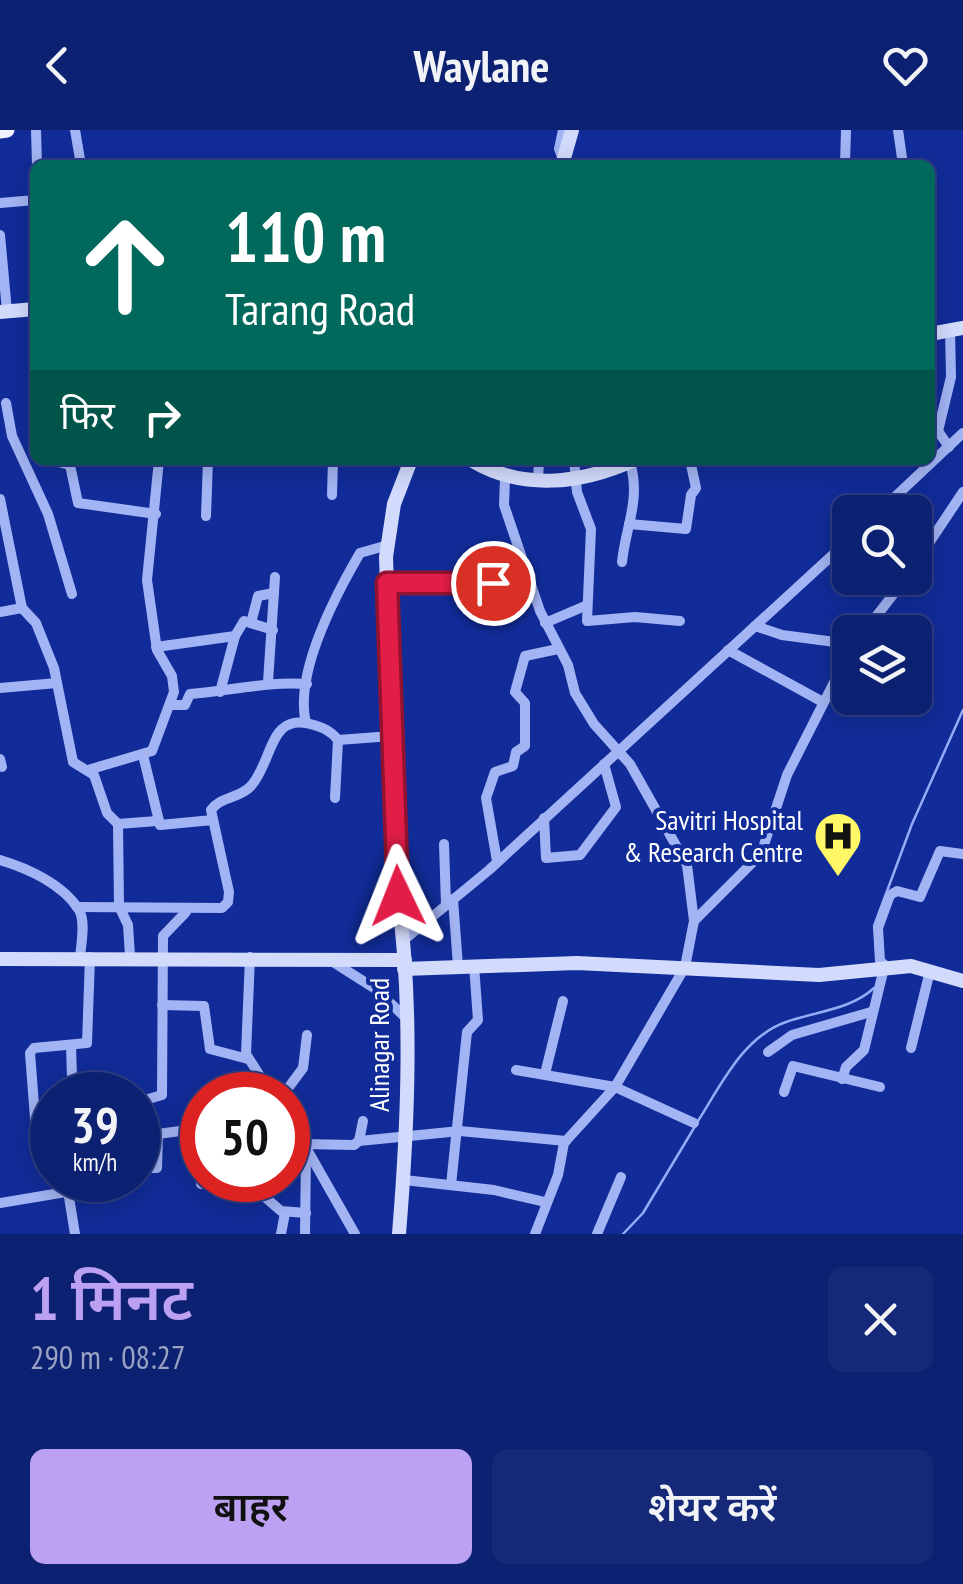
<!DOCTYPE html>
<html lang="hi">
<meta charset="utf-8">
<style>
:root{--surface:#0d2173;--page:#162978;--text:#f1f3f6;--muted:#9aa3c4;--line:#2d3e85;--accent:#bca0f2}
body{margin:0;font-family:"PT Sans Narrow","Noto Sans Devanagari",sans-serif;background:var(--page);color:var(--text);height:100vh;display:flex;flex-direction:column;font-size:38px;white-space:nowrap}
*{box-sizing:border-box;margin:0}
p{font-size:32px;color:var(--muted)}
.icon{flex:none;width:55px;height:55px;fill:none;stroke:currentColor;stroke-width:2;stroke-linecap:round;stroke-linejoin:round}
.map{position:relative;height:1104px;overflow:hidden}
.details{display:flex;flex-direction:column;background:var(--surface);flex:1}
.details>*{flex:none}
.top-card{position:absolute;left:30px;top:30px;width:905px;height:305px;border-radius:15px;box-shadow:0 5px 25px #0003,0 0 0 2px var(--line);background:#00695c;color:#fff;overflow:hidden}
.controls{position:absolute;left:832px;top:365px;display:grid;gap:20px}
.controls a{display:grid;place-items:center;width:100px;height:100px;border-radius:15px;background:var(--surface);box-shadow:0 5px 25px #0003,0 0 0 2px var(--line);font-size:50px}
.speed{position:absolute;left:30px;top:942px;display:flex;gap:20px;font-size:50px;font-weight:700;text-align:center}
.speed>*{display:grid;place-content:center;width:130px;height:130px;border-radius:50%;background:var(--surface);box-shadow:0 5px 25px #0003,0 0 0 2px var(--line);line-height:1}
.speed small{font-size:25px;font-weight:400}
.speed .limit{border:15px solid #d22;background:#fff;color:#111}
.pin{position:absolute;display:grid;place-items:center;width:85px;height:85px;color:#fff;margin:-42px;border:5px solid #fff;border-radius:50%;box-shadow:0 2px 10px #0007}
.me{position:absolute;width:110px;margin:-55px;rotate:358deg;stroke-linejoin:round;filter:drop-shadow(0 0 8px #0008)}
.turn{display:flex;align-items:center;gap:35px;height:210px;padding:0 30px;font-size:45px}
.turn .icon{width:130px;height:130px;stroke-width:2.5}
.turn b{display:block;font-size:70px;line-height:85px}
.then{display:flex;align-items:center;height:95px;padding:0 30px;background:#0003;gap:20px;font-size:38px}
.round{display:grid;place-items:center;flex:none;width:105px;height:105px;border-radius:15px;background:var(--page)}
.summary{display:flex;align-items:center;justify-content:space-between;height:170px;padding:0 30px}
h1{font-size:60px;font-weight:600;line-height:75px;color:var(--accent)}
.button{display:flex;gap:20px;margin-top:auto;padding:20px 30px}
.button a{flex:1;height:115px;border-radius:15px;background:var(--accent);color:#111;font-size:40px;font-weight:600;line-height:115px;text-align:center}
.button a+a{background:var(--page);color:var(--text)}
header{display:flex;justify-content:space-between;align-items:center;height:130px;padding:0 30px;background:var(--surface);font-size:45px;font-weight:600}
.map>svg:first-child{display:block}
.lines{fill:none;stroke-linecap:round;stroke-linejoin:round}
.stream{stroke:#95abf7;stroke-width:2.5}
.street{stroke:#a3b4f4;stroke-width:10}
.secondary{stroke:#d3dbfd;stroke-width:14}
.primary{stroke:#f0f2ff;stroke-width:15}
.secondary-bridge{stroke:#d3dbfd;stroke-width:14}
.route-casing{stroke:#92132f;stroke-width:25}
.route{stroke:#e11d48;stroke-width:18}
.labels{text-anchor:middle;stroke-width:8;stroke-linejoin:round;paint-order:stroke}
.poi-label{font-size:28px;fill:#fff;stroke:#112c99;text-anchor:end}
.street-label{font-size:28px;fill:#fff;stroke:#112c99}
</style>
<header><svg class="icon" aria-label="back" viewBox="0 0 24 24"><path d="M15 5l-7 7 7 7"/></svg>Waylane<svg class="icon" aria-label="heart" viewBox="0 0 24 24"><path d="M12 20l-8-8c-3-5 5-10 8-4 3-6 11-1 8 4z"/></svg></header>
<div class="map">
<svg width="963" height="1104" viewBox="0 0 963 1104">
<rect width="100%" height="100%" fill="#112c99"/>
<g class="lines">
<g class="stream">
<polyline points="874,796 912,694 963,580"/>
<path d="M698,991C721,955 743,907 786,892C817,881 850,880 874,858"/>
<polyline points="623,1104 643,1083 694,998"/>
</g>
<g class="street">
<polyline points="36,0 37,35"/>
<polyline points="75,0 81,35"/>
<polyline points="563,0 559,19 563,29"/>
<polyline points="898,0 903,35"/>
<polyline points="845,35 846,0"/>
<polyline points="0,73 35,70"/>
<polyline points="0,105 7,181"/>
<polyline points="6,273 12,306 48,384 72,464"/>
<polyline points="949,317 938,301 951,247 950,200"/>
<polyline points="50,330 70,335 78,373 156,384"/>
<polyline points="574,330 577,362 591,399 587,491 635,487 680,491"/>
<polyline points="505,349 504,375 540,481 568,535 575,563 594,594 630,634 687,735 694,791 685,837 615,957 564,1013 558,1045 535,1104"/>
<polyline points="538,351 539,330"/>
<polyline points="332,365 333,330"/>
<polyline points="0,369 22,478 36,493 54,538 73,632 94,645 107,683 118,694 119,776 128,795 130,826"/>
<polyline points="879,382 963,303"/>
<polyline points="206,386 208,330"/>
<polyline points="629,394 686,399 691,365 696,358 690,330"/>
<path d="M622,432C626,395 641,370 630,332"/>
<polyline points="915,434 963,362"/>
<polyline points="387,453 528,453"/>
<polyline points="0,482 22,478"/>
<polyline points="251,493 258,466 274,463"/>
<polyline points="545,493 585,476"/>
<polyline points="755,496 782,505 850,514"/>
<polyline points="864,502 906,448"/>
<polyline points="156,517 235,506 244,491 273,500"/>
<polyline points="728,520 821,571"/>
<polyline points="268,552 275,447"/>
<polyline points="0,558 57,553"/>
<polyline points="220,562 235,506"/>
<path d="M171,575H185L190,564C230,561 267,551 307,554"/>
<path d="M306,593C294,544 335,466 360,423L388,415"/>
<polyline points="143,625 160,695 213,690"/>
<polyline points="0,629 2,637"/>
<polyline points="88,640 152,621 174,562 172,546 157,520 147,450 159,330"/>
<polyline points="335,668 338,610"/>
<polyline points="544,688 546,728 580,725 616,677 604,634"/>
<polyline points="118,694 157,691"/>
<polyline points="444,714 446,775"/>
<path d="M0,730C27,738 63,754 79,780C86,791 81,815 80,827"/>
<polyline points="497,731 486,668 495,642 513,636 516,622 525,616 525,573 515,562 525,526 558,519"/>
<polyline points="453,769 458,836"/>
<path d="M77,777L222,778L228,772L229,762L211,680C221,666 239,669 251,656C273,631 269,583 310,594C322,597 330,600 338,610L392,606"/>
<polyline points="694,791 761,724 787,645 850,521"/>
<polyline points="404,810 489,740 850,409"/>
<polyline points="250,827 246,924 272,965"/>
<polyline points="330,830 374,858 404,886"/>
<polyline points="887,837 880,831 878,798 890,765 897,761 920,767 940,721 963,724"/>
<polyline points="162,875 204,876 210,919 248,929"/>
<polyline points="911,918 930,841"/>
<polyline points="768,922 792,905 871,882"/>
<polyline points="516,940 615,957 694,993"/>
<polyline points="545,944 563,871"/>
<polyline points="842,949 846,937 864,920 884,838"/>
<polyline points="784,962 793,936 880,957"/>
<polyline points="62,965 72,948 71,915"/>
<polyline points="283,965 303,938 307,905"/>
<polyline points="138,972 162,965 163,806 186,782"/>
<polyline points="288,986 355,1104"/>
<polyline points="359,1011 460,1001 566,1011"/>
<polyline points="303,1014 354,1015 359,1011 363,991"/>
<polyline points="38,1027 30,923 34,918 87,913 90,827"/>
<polyline points="138,1038 157,1038 158,1004 202,998"/>
<polyline points="404,1050 494,1060 545,1072"/>
<polyline points="201,1054 223,1054 227,1050"/>
<polyline points="451,1055 467,902 478,890 474,835"/>
<polyline points="68,1061 75,1104"/>
<polyline points="259,1062 281,1081 306,1083"/>
<polyline points="0,1073 78,1060 115,1062 120,1050"/>
<polyline points="281,1104 285,1083"/>
<polyline points="305,1104 306,1021"/>
<polyline points="597,1104 621,1047"/>
</g>
<g class="secondary">
<polyline points="0,182 35,179"/>
<polyline points="930,204 963,198"/>
<path d="M471,330C522,361 581,354 634,330"/>
<polyline points="0,829 405,830"/>
<polyline points="404,839 577,833 819,845 911,836 963,851"/>
<path d="M399,1104C408,994 413,876 398,766L386,427L394,374L411,330"/>
</g>
<polyline class="primary" points="0,1 7,0"/>
<polyline class="secondary-bridge" points="562,35 572,0"/>
</g>
<g class="lines">
<g class="route-casing">
<polyline id="route" points="398,766 387,453 493,453"/>
</g>
<use href="#route" class="route"/>
</g>
<defs>
<g id="hospital-pin" transform="scale(2.5)"><path d="M0 17L-7.5 6A9.5 9.5 0 1 1 7.5 6Z" fill="#fff766" stroke="#112c99"/><path d="M-5-5h3v3.5h4V-5h3V5h-3V1.5h-4V5h-3Z" fill="#111"/></g>
</defs>
<g fill-rule="evenodd">
<use href="#hospital-pin" x="838" y="706"/>
</g>
<g class="labels">
<g class="poi-label">
<text x="803" y="700">Savitri Hospital<tspan x="803" dy="32">&amp; Research Centre</tspan></text>
</g>
<g class="street-label">
<text transform="translate(379 915) rotate(-90)" y="10">Alinagar Road</text>
</g>
</g>
</svg>
<div class="controls">
<a><svg class="icon" aria-label="search" viewBox="0 0 24 24"><circle cx="10" cy="10" r="6"/><path d="M15 15l6 6"/></svg></a>
<a><svg class="icon" aria-label="layers" viewBox="0 0 24 24"><path d="M12 4l9 5-9 5-9-5zM3 14l9 5 9-5"/></svg></a>
</div>
<div class="speed"><div>39<small>km/h</small></div><div class="limit">50</div></div>
<div class="pin" style="left:493px;top:453px;background:#d93025"><svg class="icon" aria-label="arrive" viewBox="0 0 24 24"><path d="M6 21V4h12l-3 4 3 4H6"/></svg></div>
<svg class="me" style="left:398px;top:766px" viewBox="-20 -20 40 40"><path d="M0-17L14 15 0 8-14 15z" fill="#e11d48" stroke="#fff" stroke-width="4"/></svg>
<div class="top-card">
<div class="turn"><svg class="icon" aria-label="ahead" viewBox="0 0 24 24"><path d="M12 20V5M6 11l6-6 6 6"/></svg><div><b>110 m</b>Tarang Road</div></div>
<div class="then">फिर<svg class="icon" aria-label="right" viewBox="0 0 24 24"><path d="M7 20v-9h11M14 6l5 5-5 5"/></svg></div>
</div>
</div>
<section class="details">
<div class="summary"><div><h1>1 मिनट</h1><p>290 m · 08:27</p></div><a class="round"><svg class="icon" aria-label="close" viewBox="0 0 24 24"><path d="M6 6l12 12M18 6L6 18"/></svg></a></div>
<div class="button"><a>बाहर</a><a>शेयर करें</a></div>
</section>
